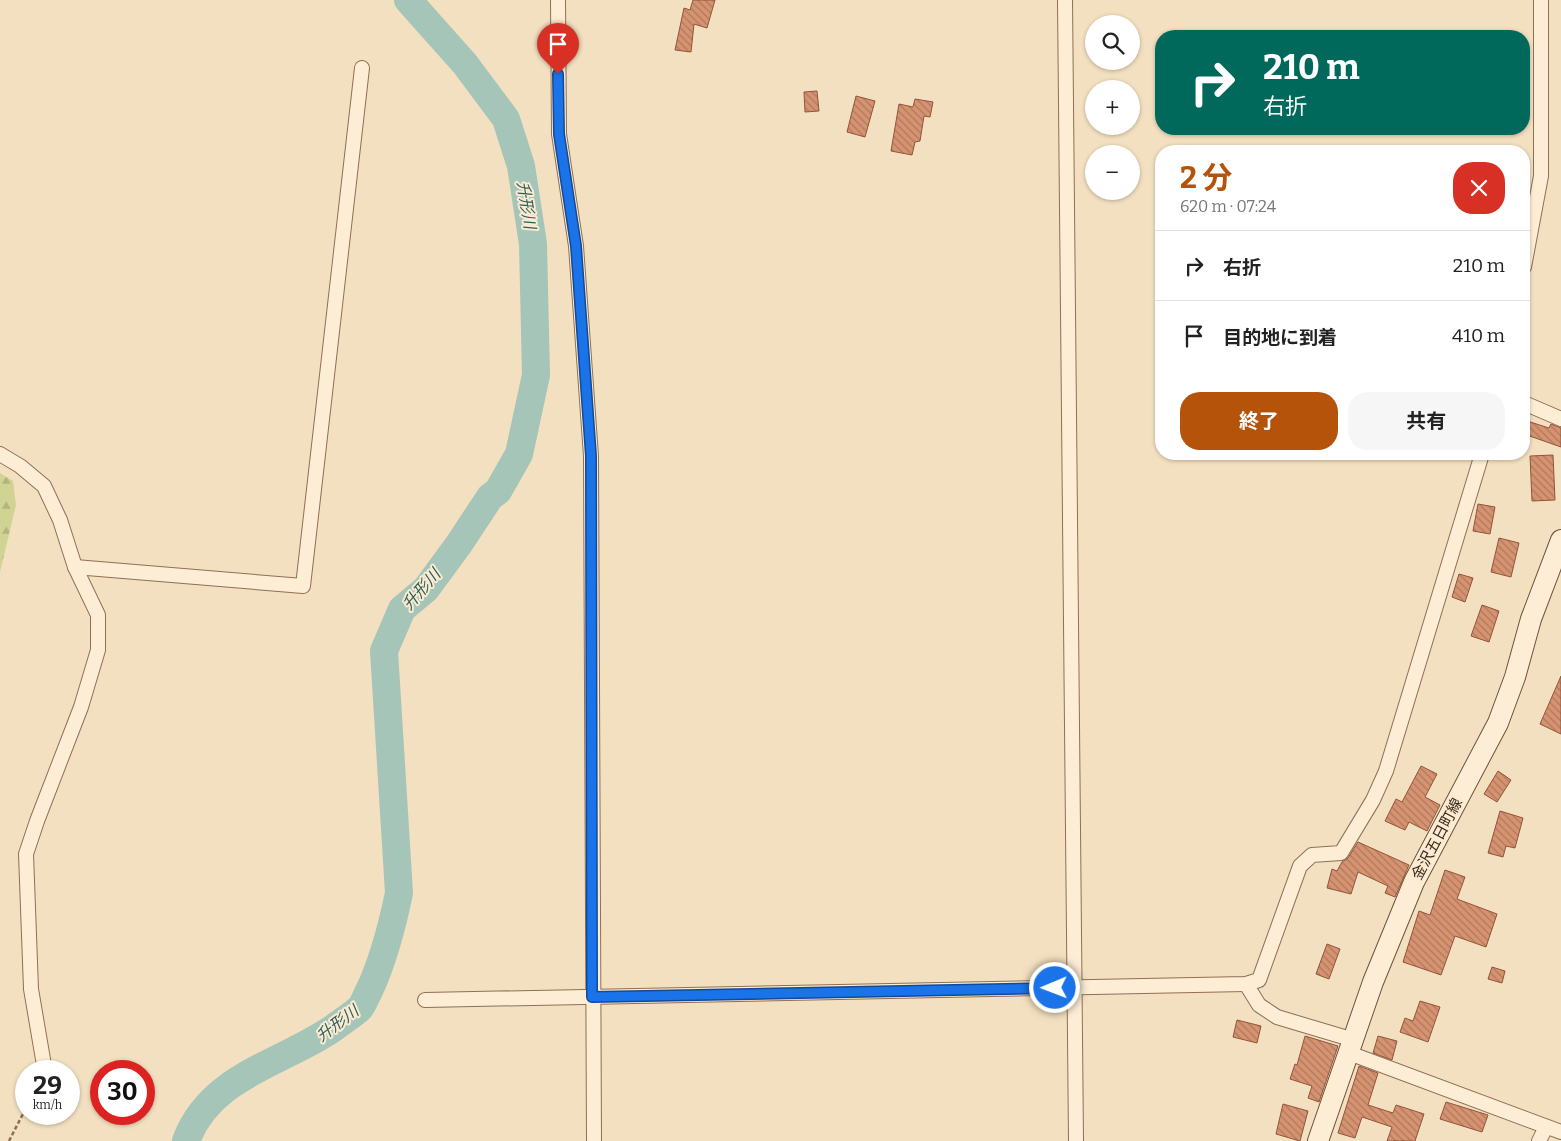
<!DOCTYPE html>
<html lang="ja">
<meta charset="utf-8">
<style>
:root{--surface:#fff;--page:#f6f6f6;--text:#222;--muted:#767676;--line:#e0e0e0;--accent:#b45309}
body{margin:0;font-family:Bitter,"Noto Sans JP",serif;background:var(--page);color:var(--text);height:100vh;display:flex;flex-direction:column;font-size:19px;white-space:nowrap}
*{box-sizing:border-box;margin:0}
p{font-size:16px;color:var(--muted)}
.icon{flex:none;width:28px;height:28px;fill:none;stroke:currentColor;stroke-width:2;stroke-linecap:round;stroke-linejoin:round}
.map{position:relative;flex:1;overflow:hidden}
.panel{position:absolute;left:1155px;top:145px;width:375px;height:315px;display:flex;flex-direction:column;background:var(--surface);border-radius:20px;box-shadow:0 1px 4px #0004}
.panel>*{flex:none}
.hud{position:absolute;left:1155px;top:30px;width:375px;height:105px;border-radius:20px;box-shadow:0 1px 4px #0004;background:#00695c;color:#fff;overflow:hidden}
.controls{position:absolute;left:1085px;top:15px;display:grid;gap:10px}
.controls a{display:grid;place-items:center;width:55px;height:55px;border-radius:50%;background:var(--surface);box-shadow:0 1px 4px #0004;font-size:25px}
.speed{position:absolute;left:15px;top:1060px;display:flex;gap:10px;font-size:25px;font-weight:700;text-align:center}
.speed>*{display:grid;place-content:center;width:65px;height:65px;border-radius:50%;background:var(--surface);box-shadow:0 1px 4px #0004;line-height:1}
.speed small{font-size:12px;font-weight:400}
.speed .limit{border:8px solid #d22;background:#fff;color:#111}
.pin{position:absolute;display:grid;place-items:center;width:42px;height:42px;color:#fff;margin:-51px -21px;border-radius:50% 50% 50% 0;rotate:-45deg;box-shadow:0 0 5px #0007}
.pin .icon{rotate:45deg}
.me{position:absolute;width:55px;margin:-28px;rotate:269deg;stroke-linejoin:round;filter:drop-shadow(0 0 4px #0008)}
.turn{display:flex;align-items:center;gap:18px;height:105px;padding:0 25px;font-size:22px}
.turn .icon{width:65px;height:65px;stroke-width:2.5}
.turn b{display:block;font-size:35px;line-height:42px}
.round{display:grid;place-items:center;flex:none;width:52px;height:52px;border-radius:20px;background:var(--page)}
.summary{display:flex;align-items:center;justify-content:space-between;height:85px;padding:0 25px}
h1{font-size:30px;font-weight:700;line-height:38px;color:var(--accent)}
.primary-button{display:flex;gap:10px;margin-top:auto;padding:10px 25px}
.primary-button a{flex:1;height:58px;border-radius:20px;background:var(--accent);color:#fff;font-size:20px;font-weight:700;line-height:58px;text-align:center}
.primary-button a+a{background:var(--page);color:var(--text)}
ul{padding:0;list-style:none}
li{display:flex;align-items:center;gap:15px;height:70px;padding:0 25px;border-top:1px solid var(--line)}
li div{flex:1}
li b{display:block;font-size:19px}
li em{font-style:normal}
.map>svg:first-child{display:block}
.forest{fill:url(#forest-firs)}
.lines{fill:none;stroke-linecap:round;stroke-linejoin:round}
.river{stroke:#a4c5b8;stroke-width:28}
.building{fill:url(#building-back-hatch);stroke:#915438}
.street-casing{stroke:#8f6f55;stroke-width:16}
.secondary-casing{stroke:#715039;stroke-width:22}
.path{stroke:#8f6f55;stroke-width:2.5;stroke-dasharray:4 2.5;stroke-linecap:butt}
.street{stroke:#fdedd5;stroke-width:14}
.secondary{stroke:#fdedd5;stroke-width:20}
.route-casing{stroke:#114b97;stroke-width:12}
.route{stroke:#1a73e8;stroke-width:9}
.labels{text-anchor:middle;stroke-width:4;stroke-linejoin:round;paint-order:stroke}
.street-label{font-size:15px;fill:#3d291c;stroke:#faead1}
.water-label{font-size:16px;font-style:italic;fill:#295e57;stroke:#faead1}
</style>
<div class="map">
<svg width="1561" height="1141" viewBox="0 0 1561 1141">
<defs>
<pattern id="forest-firs" width="22" height="20" patternUnits="userSpaceOnUse" patternTransform="scale(1.25)"><rect width="22" height="20" fill="#d1d393"/><path d="M5 1l3.5 6h-7zM16 11l3.5 6h-7z" fill="#b4b57e"/></pattern>
<pattern id="building-back-hatch" width="6" height="6" patternUnits="userSpaceOnUse" patternTransform="scale(1.25)"><rect width="6" height="6" fill="#d69371"/><path d="M-1 5l2 2M0 0l6 6M5-1l2 2" fill="none" stroke="#af785c"/></pattern>
</defs>
<rect width="100%" height="100%" fill="#f3e0c0"/>
<polygon class="forest" points="0,473 13,481 16,505 0,572"/>
<g class="lines">
<path class="river" d="M186,1141C211,1073 287,1063 339,1024C345,1019 354,1014 360,1008C364,1003 366,996 369,991C384,959 392,927 399,893L384,651L402,609L426,589L459,544L490,497L498,491L519,454L536,375L533,244L521,166L506,119L465,64L408,0"/>
</g>
<g class="building">
<polygon points="693,0 715,0 707,28 694,24 691,52 675,50 684,8 690,10"/>
<polygon points="817,91 819,111 805,112 804,92"/>
<polygon points="856,96 875,101 865,137 847,132"/>
<polygon points="915,99 933,102 930,117 924,116 920,141 915,142 912,155 891,151 899,104 913,107"/>
<polygon points="1524,420 1549,428 1551,424 1561,428 1561,447 1524,434"/>
<polygon points="1553,455 1555,500 1532,501 1530,456"/>
<polygon points="1478,504 1495,507 1490,534 1473,531"/>
<polygon points="1499,538 1519,543 1511,577 1491,572"/>
<polygon points="1459,574 1473,578 1465,602 1452,597"/>
<polygon points="1482,605 1499,611 1489,642 1471,636"/>
<polygon points="1561,676 1561,734 1540,724"/>
<polygon points="1421,766 1437,774 1425,797 1440,805 1427,831 1409,822 1405,830 1385,821 1396,799 1402,802"/>
<polygon points="1498,771 1511,780 1497,802 1484,794"/>
<polygon points="1500,811 1523,818 1515,848 1506,846 1503,857 1488,853"/>
<polygon points="1358,842 1409,865 1395,897 1385,893 1388,886 1358,872 1351,894 1327,888 1332,869 1337,871 1342,862 1348,858"/>
<polygon points="1445,870 1465,877 1457,899 1497,914 1486,947 1455,936 1441,975 1403,962 1419,911 1430,915"/>
<polygon points="1327,944 1340,949 1329,979 1316,974"/>
<polygon points="1492,967 1505,971 1502,983 1488,979"/>
<polygon points="1420,1001 1440,1007 1428,1042 1400,1032 1405,1018 1413,1021"/>
<polygon points="1237,1020 1261,1026 1257,1043 1233,1037"/>
<polygon points="1305,1036 1338,1046 1319,1102 1308,1098 1312,1086 1290,1079 1295,1064 1297,1065"/>
<polygon points="1378,1036 1397,1041 1392,1060 1373,1053"/>
<polygon points="1359,1066 1378,1073 1368,1105 1393,1113 1396,1105 1424,1114 1415,1141 1387,1141 1392,1127 1362,1117 1355,1138 1338,1133"/>
<polygon points="1446,1102 1488,1115 1482,1132 1440,1119"/>
<polygon points="1283,1104 1308,1111 1300,1141 1276,1134"/>
</g>
<g class="lines">
<g class="street-casing">
<g id="street">
<polyline points="558,0 559,134 576,246 591,456 594,1141"/>
<polyline points="1065,0 1076,1141"/>
<polyline points="1524,267 1541,176 1541,0"/>
<polyline points="1524,403 1561,419"/>
<polyline points="0,454 20,466 44,486 60,520 75,567 98,615 98,650 81,707 37,821 26,854 31,989 45,1071"/>
<polyline points="75,567 303,586 362,68"/>
<polyline points="1246,984 1259,1005 1277,1017 1354,1040"/>
<polyline points="425,1000 1246,984 1259,980 1300,866 1312,855 1341,853 1373,800 1386,771 1482,454"/>
<polyline points="1349,1053 1561,1132"/>
<polyline points="1539,1141 1546,1127"/>
</g>
</g>
<g class="secondary-casing">
<polyline id="secondary" points="1318,1141 1373,982 1414,882 1498,723 1515,677 1531,619 1561,540"/>
</g>
<polyline class="path" points="9,1141 26,1108"/>
<use href="#street" class="street"/>
<use href="#secondary" class="secondary"/>
</g>
<g class="lines">
<g class="route-casing">
<polyline id="route" points="558,74 559,134 576,246 591,456 592,997 1055,988"/>
</g>
<use href="#route" class="route"/>
</g>
<g class="labels">
<g class="street-label">
<text transform="translate(1437 839) rotate(-62)" y="5">金沢五日町線</text>
</g>
<g class="water-label">
<text transform="translate(527 205) rotate(81)" y="6">升形川</text>
<text transform="translate(421 589) rotate(-49)" y="6">升形川</text>
<text transform="translate(337 1023) rotate(-37)" y="6">升形川</text>
</g>
</g>
</svg>
<div class="controls">
<a><svg class="icon" aria-label="search" viewBox="0 0 24 24"><circle cx="10" cy="10" r="6"/><path d="M15 15l6 6"/></svg></a>
<a>+</a>
<a>−</a>
</div>
<div class="speed"><div>29<small>km/h</small></div><div class="limit">30</div></div>
<div class="pin" style="left:558px;top:74px;background:#d93025"><svg class="icon" aria-label="arrive" viewBox="0 0 24 24"><path d="M6 21V4h12l-3 4 3 4H6"/></svg></div>
<svg class="me" style="left:1055px;top:988px" viewBox="-20 -20 40 40"><circle r="17" fill="#1a73e8" stroke="#fff" stroke-width="3"/><path d="M0-11L8 9 0 5-8 9z" fill="#fff"/></svg>
<div class="hud">
<div class="turn"><svg class="icon" aria-label="right" viewBox="0 0 24 24"><path d="M7 20v-9h11M14 6l5 5-5 5"/></svg><div><b>210 m</b>右折</div></div>
</div>
<section class="panel">
<div class="summary"><div><h1>2 分</h1><p>620 m · 07:24</p></div><a class="round" style="background:#d93025;color:#fff"><svg class="icon" aria-label="close" viewBox="0 0 24 24"><path d="M6 6l12 12M18 6L6 18"/></svg></a></div>
<ul>
<li><svg class="icon" aria-label="right" viewBox="0 0 24 24"><path d="M7 20v-9h11M14 6l5 5-5 5"/></svg><div><b>右折</b></div><em>210 m</em></li>
<li><svg class="icon" aria-label="arrive" viewBox="0 0 24 24"><path d="M6 21V4h12l-3 4 3 4H6"/></svg><div><b>目的地に到着</b></div><em>410 m</em></li>
</ul>
<div class="primary-button"><a>終了</a><a>共有</a></div>
</section>
</div>
